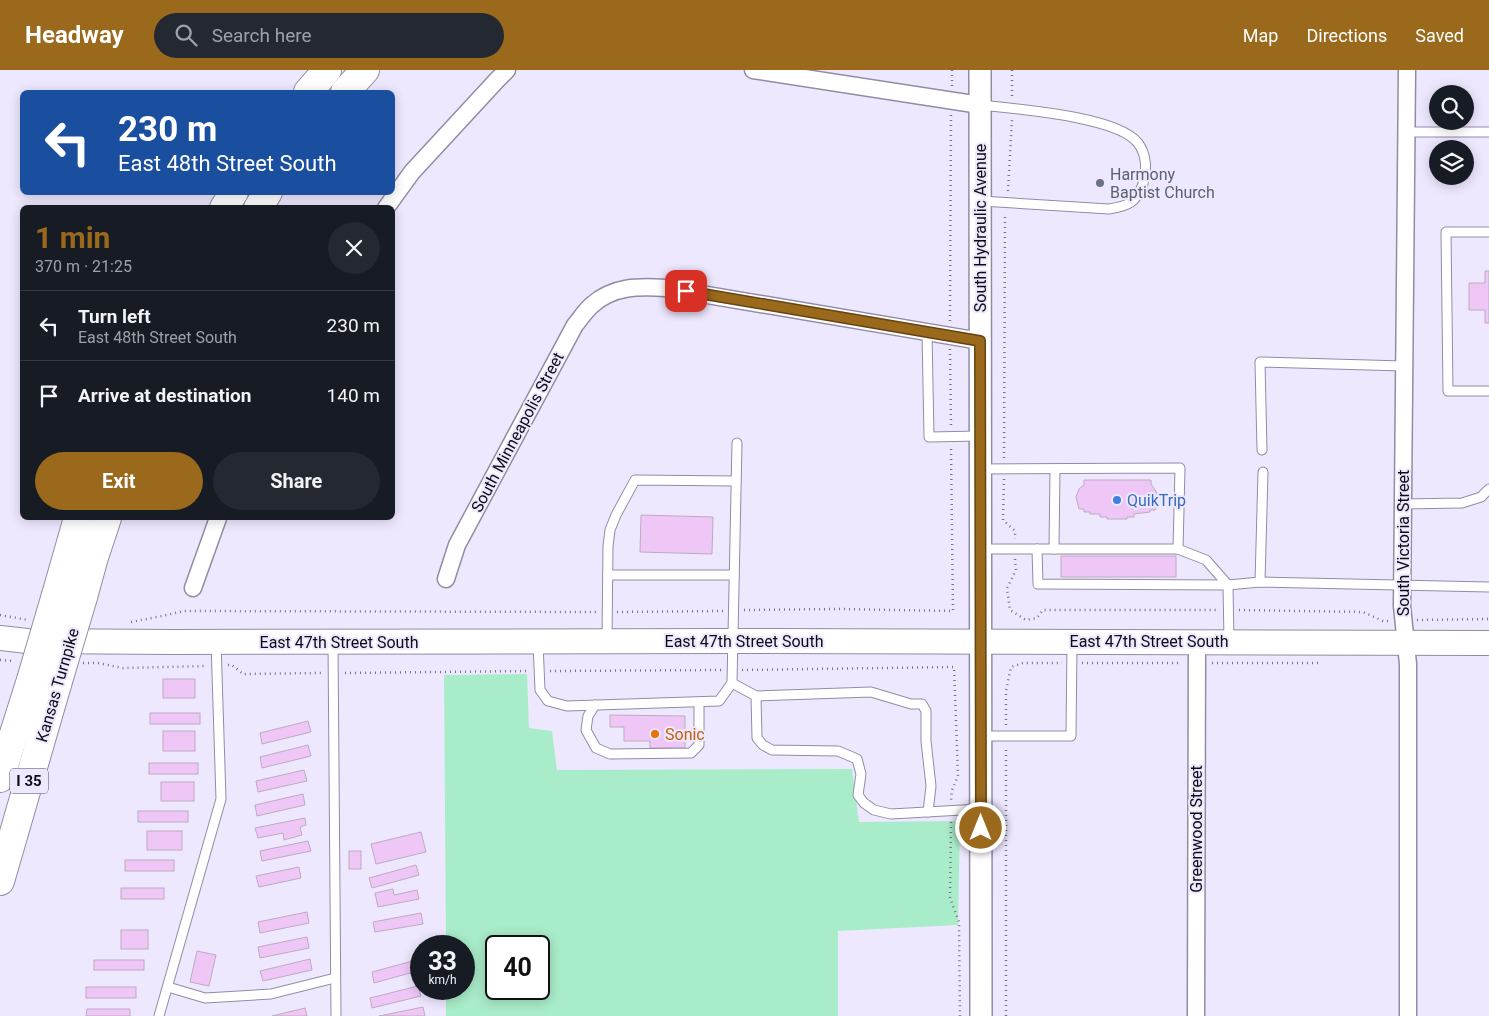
<!DOCTYPE html>
<meta charset="utf-8">
<style>
:root{--surface:#171b24;--page:#242831;--text:#f1f3f6;--muted:#9ea1a6;--line:#363941;--accent:#9a691c}
body{margin:0;font-family:Roboto,sans-serif;background:var(--page);color:var(--text);height:100vh;display:flex;flex-direction:column;font-size:19px;white-space:nowrap}
*{box-sizing:border-box;margin:0}
p{font-size:16px;color:var(--muted)}
.icon{flex:none;width:28px;height:28px;fill:none;stroke:currentColor;stroke-width:2;stroke-linecap:round;stroke-linejoin:round}
.map{position:relative;flex:1;overflow:hidden}
.sheet{position:absolute;left:20px;top:135px;width:375px;height:315px;display:flex;flex-direction:column;background:var(--surface);border-radius:8px;box-shadow:0 2px 12px #0003}
.sheet>*{flex:none}
.banner{position:absolute;left:20px;top:20px;width:375px;height:105px;border-radius:8px;box-shadow:0 2px 12px #0003;background:#1a4fa0;color:#fff;overflow:hidden}
.controls{position:absolute;left:1429px;top:15px;display:grid;gap:10px}
.controls a{display:grid;place-items:center;width:45px;height:45px;border-radius:50%;background:var(--surface);box-shadow:0 2px 12px #0003;font-size:25px}
.speed{position:absolute;left:410px;top:865px;display:flex;gap:10px;font-size:25px;font-weight:700;text-align:center}
.speed>*{display:grid;place-content:center;width:65px;height:65px;border-radius:50%;background:var(--surface);box-shadow:0 2px 12px #0003;line-height:1}
.speed small{font-size:12px;font-weight:400}
.speed .limit{border:2px solid #111;border-radius:8px;background:#fff;color:#111}
.pin{position:absolute;display:grid;place-items:center;width:42px;height:42px;color:#fff;margin:-21px;border-radius:10px;box-shadow:0 2px 8px #0006}
.me{position:absolute;width:55px;margin:-28px;rotate:0deg;stroke-linejoin:round;filter:drop-shadow(0 0 4px #0008)}
.turn{display:flex;align-items:center;gap:18px;height:105px;padding:0 15px;font-size:22px}
.turn .icon{width:65px;height:65px;stroke-width:2.5}
.turn b{display:block;font-size:35px;line-height:42px}
.round{display:grid;place-items:center;flex:none;width:52px;height:52px;border-radius:26px;background:var(--page)}
.overview{display:flex;align-items:center;justify-content:space-between;height:85px;padding:0 15px}
h1{font-size:30px;font-weight:700;line-height:38px;color:var(--accent)}
.cta{display:flex;gap:10px;margin-top:auto;padding:10px 15px}
.cta a{flex:1;height:58px;border-radius:30px;background:var(--accent);color:#fff;font-size:20px;font-weight:700;line-height:58px;text-align:center}
.cta a+a{background:var(--page);color:var(--text)}
ul{padding:0;list-style:none}
li{display:flex;align-items:center;gap:15px;height:70px;padding:0 15px;border-top:1px solid var(--line)}
li div{flex:1}
li b{display:block;font-size:19px}
li em{font-style:normal}
header{display:flex;align-items:center;gap:30px;box-sizing:border-box;height:70px;padding:0 25px;background:var(--accent);color:#fff}
header strong{font-size:24px}
nav{display:flex;gap:28px;margin-inline-start:auto;font-size:18px}
.search{width:350px;height:45px;background:var(--page);display:flex;align-items:center;gap:12px;box-sizing:border-box;padding:0 18px;border-radius:28px;color:var(--muted);font-size:19px}
.map>svg:first-child{display:block}
.green{fill:#a9ecc9;fill-rule:evenodd}
.building{fill:#efc7f6;stroke:#bdaac0}
.lines{fill:none;stroke-linecap:round;stroke-linejoin:round}
.service-casing{stroke:#928ba4;stroke-width:11}
.minor-casing{stroke:#928ba4;stroke-width:19}
.tertiary-casing{stroke:#928ba4;stroke-width:24}
.secondary-casing{stroke:#928ba4;stroke-width:26}
.motorway-casing{stroke:#928ba4;stroke-width:30}
.path{stroke:#777383;stroke-width:2.5;stroke-dasharray:1 4;stroke-linecap:butt}
.service{stroke:#fff;stroke-width:9}
.minor{stroke:#fff;stroke-width:16}
.tertiary{stroke:#fff;stroke-width:21}
.secondary{stroke:#fff;stroke-width:24}
.motorway{stroke:#fff;stroke-width:28}
.motorway-bridge-casing{stroke:#928ba4;stroke-width:30;stroke-linecap:butt}
.motorway-bridge{stroke:#fff;stroke-width:28}
.route-casing{stroke:#644412;stroke-width:12}
.route{stroke:#9a691c;stroke-width:9}
.worship-dot{fill:#6b7280;stroke:#eee8ff;stroke-width:2}
.shop-dot{fill:#3f7fe0;stroke:#eee8ff;stroke-width:2}
.food-dot{fill:#e8710a;stroke:#eee8ff;stroke-width:2}
.labels{text-anchor:middle;stroke-width:4;stroke-linejoin:round;paint-order:stroke}
.shield{fill:#eee8ff;stroke:#504d5a;stroke-width:1}
.shield-label{font-size:15px;font-weight:bold;fill:#0d0b14}
.worship-label{font-size:16px;fill:#5b616d;stroke:#eee8ff;text-anchor:start}
.street-label{font-size:16px;fill:#0d0b14;stroke:#eee8ff}
.shop-label{font-size:16px;fill:#366cbe;stroke:#eee8ff;text-anchor:start}
.food-label{font-size:16px;fill:#c56008;stroke:#eee8ff;text-anchor:start}
</style>
<header>
<strong>Headway</strong>
<div class="search"><svg class="icon" aria-label="search" viewBox="0 0 24 24"><circle cx="10" cy="10" r="6"/><path d="M15 15l6 6"/></svg>Search here</div>
<nav><a>Map</a><a>Directions</a><a>Saved</a></nav>
</header>
<div class="map">
<svg width="1489" height="946" viewBox="0 0 1489 946">
<rect width="100%" height="100%" fill="#eee8ff"/>
<path class="green" d="M527,604L529,658L552,661L557,700L852,699L859,752L960,751L958,855L838,861V946H446V919H464V876H446L444,605ZM496,876H539V919H496Z"/>
<g class="building">
<polygon points="1485,201 1489,201 1489,253 1485,253 1485,240 1469,240 1469,213 1485,213"/>
<polygon points="1084,410 1151,410 1151,414 1157,423 1158,428 1157,436 1155,440 1150,440 1150,442 1134,444 1134,447 1127,447 1127,449 1107,449 1107,447 1100,447 1100,444 1090,444 1090,442 1084,442 1084,439 1079,439 1076,427 1079,419 1084,415"/>
<polygon points="641,445 713,447 712,484 640,482"/>
<rect x="1061" y="486" width="115" height="21"/>
<rect x="163" y="609" width="32" height="19"/>
<rect x="150" y="643" width="50" height="11"/>
<polygon points="610,645 685,646 685,678 650,678 650,671 624,671 624,657 610,657"/>
<polygon points="308,651 311,662 262,674 260,663"/>
<rect x="163" y="661" width="32" height="20"/>
<polygon points="308,675 311,686 262,698 260,687"/>
<rect x="149" y="693" width="49" height="11"/>
<polygon points="304,700 307,711 258,722 256,711"/>
<rect x="161" y="712" width="33" height="19"/>
<polygon points="303,724 305,735 257,746 255,735"/>
<rect x="138" y="741" width="50" height="11"/>
<polygon points="305,748 306,755 300,757 302,765 284,770 283,763 258,768 255,758"/>
<rect x="147" y="761" width="35" height="19"/>
<polygon points="421,762 426,782 376,794 371,774"/>
<polygon points="308,771 311,781 262,791 260,781"/>
<rect x="349" y="781" width="12" height="18"/>
<rect x="125" y="790" width="49" height="11"/>
<polygon points="416,795 419,805 372,818 369,808"/>
<polygon points="299,797 301,808 259,817 256,806"/>
<rect x="121" y="818" width="43" height="11"/>
<polygon points="393,819 394,825 417,820 419,829 378,837 375,823"/>
<polygon points="307,842 309,853 260,863 258,852"/>
<polygon points="421,843 423,854 375,862 373,852"/>
<rect x="121" y="860" width="27" height="19"/>
<polygon points="307,867 309,878 260,888 258,877"/>
<polygon points="197,881 216,885 209,916 190,912"/>
<polygon points="310,889 312,900 263,911 260,901"/>
<polygon points="420,889 421,900 374,913 372,902"/>
<rect x="94" y="890" width="50" height="10"/>
<polygon points="418,916 421,926 372,938 370,928"/>
<rect x="86" y="917" width="50" height="11"/>
<polygon points="423,937 425,946 379,946"/>
<polygon points="305,938 307,946 272,946"/>
<polygon points="87,939 130,939 130,946 86,946"/>
</g>
<g class="lines">
<g class="service-casing">
<g id="service">
<path d="M980,35C1015,39 1117,46 1138,73C1147,85 1147,101 1143,114C1136,133 1128,136 1109,139L981,131"/>
<polyline points="1407,62 1489,62"/>
<polyline points="1489,162 1446,162 1448,321 1489,321"/>
<polyline points="927,262 929,367 980,366"/>
<polyline points="737,373 732,613 756,626 757,668 763,675 772,680 838,681 857,689 861,704 858,725 864,733 874,740 891,744 980,739"/>
<polyline points="1262,380 1260,292 1404,296"/>
<polyline points="1403,434 1462,433 1481,427 1489,419"/>
<polyline points="980,479 1178,479 1180,398 980,399"/>
<polyline points="1037,479 1038,514 1228,515 1260,512 1489,517"/>
<polyline points="1054,479 1055,399"/>
<polyline points="1178,479 1206,490 1228,515 1229,571"/>
<polyline points="608,505 734,505"/>
<polyline points="1260,512 1263,402"/>
<polyline points="607,570 608,476 610,460 616,445 635,410 736,411"/>
<polyline points="333,572 336,946"/>
<polyline points="538,573 540,620 548,631 567,636 719,631 732,613"/>
<polyline points="756,626 871,622 911,634 922,634 926,641 926,671 931,716 928,742"/>
<polyline points="595,635 588,646 586,660 596,678 610,684 691,683 699,675 699,633"/>
<polyline points="982,666 1071,666 1072,574"/>
<polyline points="168,917 205,928 271,924 335,908"/>
<polyline points="159,946 221,729 216,572"/>
</g>
</g>
<g class="minor-casing">
<g id="minor">
<polyline points="753,0 980,35"/>
<polyline points="1407,0 1402,536 1408,594 1408,946"/>
<polyline points="386,138 412,102 497,10 507,0"/>
<path d="M446,509L457,475L575,255C580,249 586,240 592,235C613,216 639,216 666,218L980,271"/>
<polyline points="193,518 218,448"/>
<polyline points="1196,946 1197,571"/>
</g>
</g>
<g class="tertiary-casing">
<polyline id="tertiary" points="980,0 981,946"/>
</g>
<g class="secondary-casing">
<polyline id="secondary" points="0,568 27,571 173,572 733,571 1489,573"/>
</g>
<g class="motorway-casing">
<g id="motorway">
<polyline points="308,22 327,0"/>
<polyline points="345,22 365,0"/>
<polyline points="224,138 234,122"/>
<polyline points="258,138 268,122"/>
<polyline points="56,525 78,448"/>
<polyline points="83,527 94,487 107,448"/>
<polyline points="0,708 31,610"/>
<polyline points="0,811 58,611"/>
</g>
</g>
<g class="path">
<polyline points="1012,0 1012,28"/>
<polyline points="952,16 952,0"/>
<polyline points="1008,121 1012,49"/>
<polyline points="950,251 951,44"/>
<polyline points="950,279 951,356"/>
<polyline points="1004,388 1005,144"/>
<polyline points="1004,409 1003,450 1015,461 1015,469"/>
<polyline points="1015,489 1016,500 1007,518 1010,540 1026,550 1037,548 1043,540 1219,540"/>
<polyline points="744,540 838,539 953,541 951,377"/>
<polyline points="1239,540 1363,542 1383,551 1389,551"/>
<polyline points="617,542 724,541"/>
<polyline points="0,545 28,550"/>
<polyline points="1417,550 1489,549"/>
<polyline points="131,552 162,546 184,541 596,542"/>
<polyline points="0,590 15,591"/>
<polyline points="83,593 98,593 123,598 207,596"/>
<polyline points="1082,593 1182,593"/>
<polyline points="1212,593 1322,593"/>
<polyline points="228,595 232,595 243,604 322,603"/>
<polyline points="742,600 954,597 958,706 952,720 951,731"/>
<polyline points="550,601 722,600"/>
<polyline points="345,603 529,601"/>
<polyline points="1006,655 1006,621 1011,597 1023,593 1062,593"/>
<polyline points="951,752 950,828 959,852 960,946"/>
<polyline points="1006,946 1006,678"/>
</g>
<use href="#service" class="service"/>
<use href="#minor" class="minor"/>
<use href="#tertiary" class="tertiary"/>
<use href="#secondary" class="secondary"/>
<use href="#motorway" class="motorway"/>
<g class="motorway-bridge-casing">
<g id="motorway-bridge">
<polyline points="31,610 56,525"/>
<polyline points="58,611 83,527"/>
</g>
</g>
<use href="#motorway-bridge" class="motorway-bridge"/>
</g>
<g class="lines">
<g class="route-casing">
<polyline id="route" points="686,221 980,271 981,758"/>
</g>
<use href="#route" class="route"/>
</g>
<circle class="worship-dot" cx="1100" cy="113" r="5"/>
<circle class="shop-dot" cx="1117" cy="430" r="5"/>
<circle class="food-dot" cx="655" cy="664" r="5"/>
<g class="labels">
<rect class="shield" x="10" y="698.5" width="38" height="25" rx="4"/>
<g class="shield-label">
<text x="29" y="716">I 35</text>
</g>
<g class="worship-label">
<text x="1110" y="110">Harmony<tspan x="1110" dy="18">Baptist Church</tspan></text>
</g>
<g class="street-label">
<text transform="translate(980 158) rotate(-90)" y="6">South Hydraulic Avenue</text>
<text transform="translate(517 362) rotate(-62)" y="6">South Minneapolis Street</text>
<text transform="translate(1403 473) rotate(-90)" y="6">South Victoria Street</text>
<text x="744" y="577">East 47th Street South</text>
<text x="1149" y="577">East 47th Street South</text>
<text x="339" y="578">East 47th Street South</text>
<text transform="translate(57 615) rotate(-74)" y="6">Kansas Turnpike</text>
<text transform="translate(1196 759) rotate(-90)" y="6">Greenwood Street</text>
</g>
<g class="shop-label">
<text x="1127" y="436">QuikTrip</text>
</g>
<g class="food-label">
<text x="665" y="670">Sonic</text>
</g>
</g>
</svg>
<div class="controls">
<a><svg class="icon" aria-label="search" viewBox="0 0 24 24"><circle cx="10" cy="10" r="6"/><path d="M15 15l6 6"/></svg></a>
<a><svg class="icon" aria-label="layers" viewBox="0 0 24 24"><path d="M12 4l9 5-9 5-9-5zM3 14l9 5 9-5"/></svg></a>
</div>
<div class="speed"><div>33<small>km/h</small></div><div class="limit">40</div></div>
<div class="pin" style="left:686px;top:221px;background:#d93025"><svg class="icon" aria-label="arrive" viewBox="0 0 24 24"><path d="M6 21V4h12l-3 4 3 4H6"/></svg></div>
<svg class="me" style="left:981px;top:758px" viewBox="-20 -20 40 40"><circle r="17" fill="#9a691c" stroke="#fff" stroke-width="3"/><path d="M0-11L8 9 0 5-8 9z" fill="#fff"/></svg>
<div class="banner">
<div class="turn"><svg class="icon" aria-label="left" viewBox="0 0 24 24"><path d="M17 20v-9H6M10 6l-5 5 5 5"/></svg><div><b>230 m</b>East 48th Street South</div></div>
</div>
<section class="sheet">
<div class="overview"><div><h1>1 min</h1><p>370 m · 21:25</p></div><a class="round"><svg class="icon" aria-label="close" viewBox="0 0 24 24"><path d="M6 6l12 12M18 6L6 18"/></svg></a></div>
<ul>
<li><svg class="icon" aria-label="left" viewBox="0 0 24 24"><path d="M17 20v-9H6M10 6l-5 5 5 5"/></svg><div><b>Turn left</b><p>East 48th Street South</p></div><em>230 m</em></li>
<li><svg class="icon" aria-label="arrive" viewBox="0 0 24 24"><path d="M6 21V4h12l-3 4 3 4H6"/></svg><div><b>Arrive at destination</b></div><em>140 m</em></li>
</ul>
<div class="cta"><a>Exit</a><a>Share</a></div>
</section>
</div>
